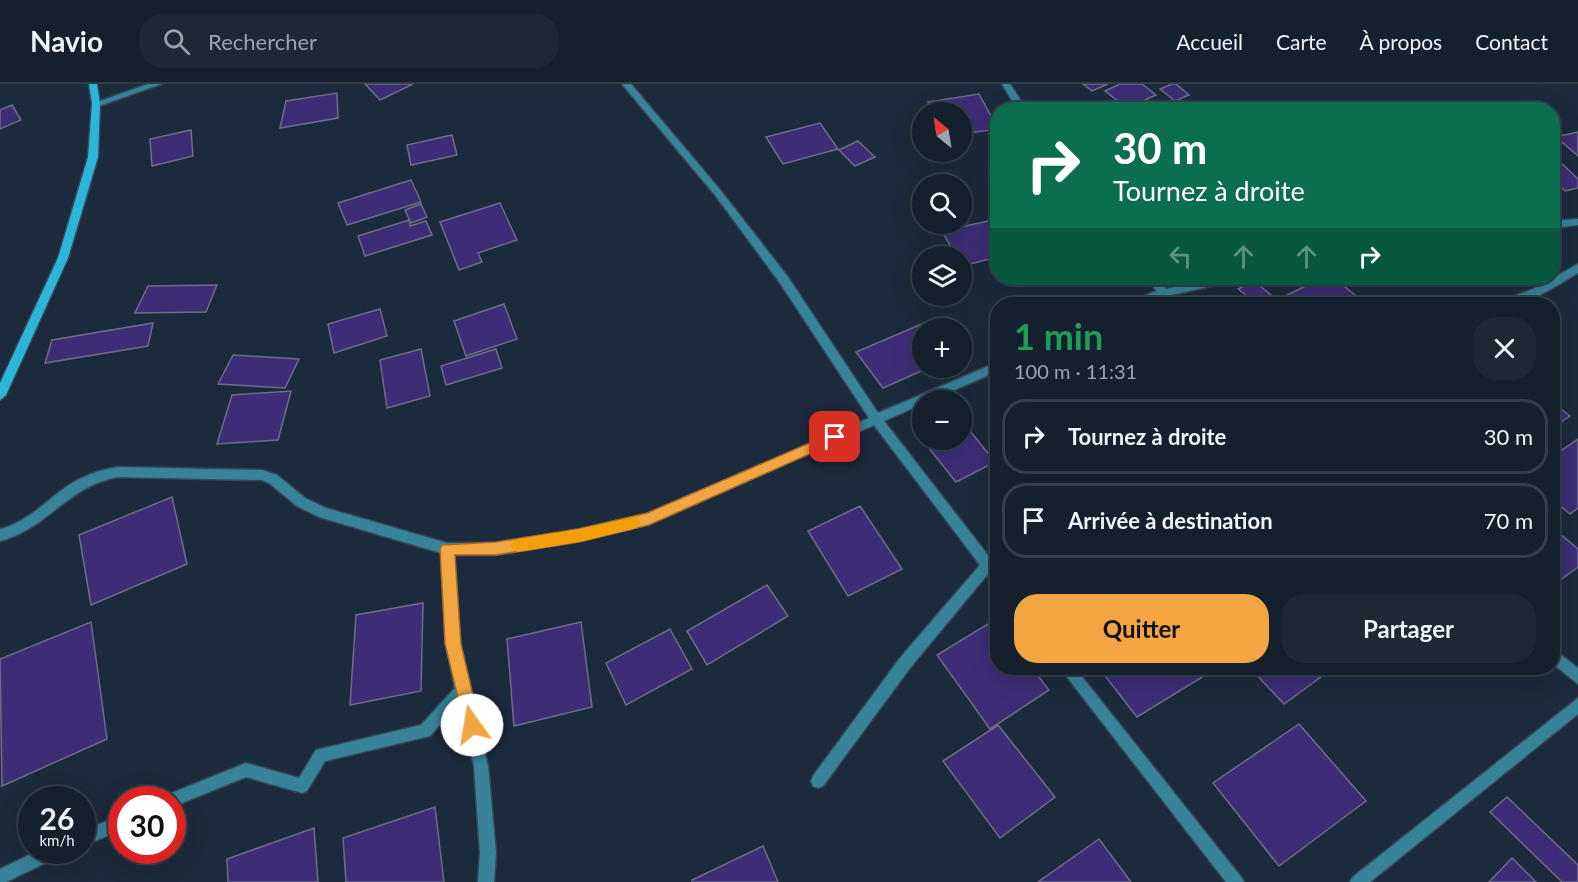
<!DOCTYPE html>
<html lang="fr">
<meta charset="utf-8">
<style>
:root{--surface:#14202d;--page:#1d2835;--text:#f1f3f6;--muted:#9da3aa;--line:#333e49;--accent:#f3a542}
body{margin:0;font-family:Lato,sans-serif;background:var(--page);color:var(--text);height:100vh;display:flex;flex-direction:column;font-size:22px;white-space:nowrap}
*{box-sizing:border-box;margin:0}
p{font-size:20px;color:var(--muted)}
.icon{flex:none;width:33px;height:33px;fill:none;stroke:currentColor;stroke-width:2;stroke-linecap:round;stroke-linejoin:round}
.map{position:relative;flex:1;overflow:hidden}
.drawer{position:absolute;left:990px;top:213px;width:570px;height:378px;display:flex;flex-direction:column;background:var(--surface);border-radius:24px;box-shadow:0 6px 24px #0002,0 0 0 2px var(--line)}
.drawer>*{flex:none}
.guide{position:absolute;left:990px;top:18px;width:570px;height:183px;border-radius:24px;box-shadow:0 6px 24px #0002,0 0 0 2px var(--line);background:#0b6e4f;color:#fff;overflow:hidden}
.needle{width:39px;rotate:330deg}
.tools{position:absolute;left:912px;top:18px;display:grid;gap:12px}
.tools a{display:grid;place-items:center;width:60px;height:60px;border-radius:50%;background:var(--surface);box-shadow:0 6px 24px #0002,0 0 0 2px var(--line);font-size:30px}
.speed{position:absolute;left:18px;top:702px;display:flex;gap:12px;font-size:30px;font-weight:700;text-align:center}
.speed>*{display:grid;place-content:center;width:78px;height:78px;border-radius:50%;background:var(--surface);box-shadow:0 6px 24px #0002,0 0 0 2px var(--line);line-height:1}
.speed small{font-size:15px;font-weight:400}
.speed .limit{border:9px solid #d22;background:#fff;color:#111}
.pin{position:absolute;display:grid;place-items:center;width:51px;height:51px;color:#fff;margin:-26px;border-radius:12px;box-shadow:0 3px 9px #0006}
.me{position:absolute;width:66px;margin:-33px;rotate:347deg;stroke-linejoin:round;filter:drop-shadow(0 0 4px #0008)}
.turn{display:flex;align-items:center;gap:21px;height:126px;padding:0 24px;font-size:27px}
.turn .icon{width:78px;height:78px;stroke-width:2.5}
.turn b{display:block;font-size:42px;line-height:51px}
.lanes{display:flex;align-items:center;height:57px;padding:0 24px;background:#0003;justify-content:center;gap:30px;direction:ltr}
.lanes .off{opacity:.35}
.round{display:grid;place-items:center;flex:none;width:63px;height:63px;border-radius:24px;background:var(--page)}
.summary{display:flex;align-items:center;justify-content:space-between;height:102px;padding:0 24px}
h1{font-size:36px;font-weight:700;line-height:45px;color:#1e9e55}
.primary-button{display:flex;gap:12px;margin-top:auto;padding:12px 24px}
.primary-button a{flex:1;height:69px;border-radius:24px;background:var(--accent);color:#111;font-size:24px;font-weight:700;line-height:69px;text-align:center}
.primary-button a+a{background:var(--page);color:var(--text)}
ul{padding:0;list-style:none}
li{display:flex;align-items:center;gap:18px;height:75px;margin:0 12px 9px;padding:0 12px;border:3px solid var(--line);border-radius:24px}
li div{flex:1}
li b{display:block;font-size:22px}
li em{font-style:normal}
header{display:flex;align-items:center;gap:36px;box-sizing:border-box;height:84px;padding:0 30px;background:var(--surface);border-bottom:2px solid var(--line)}
header strong{font-size:28px}
nav{display:flex;gap:33px;margin-inline-start:auto;font-size:21px}
.search{width:420px;height:54px;background:var(--page);display:flex;align-items:center;gap:15px;box-sizing:border-box;padding:0 21px;border-radius:24px;color:var(--muted);font-size:22px}
.map>svg:first-child{display:block}
.building{fill:#3d2d76;stroke:#6f6d86;stroke-width:1.5}
.lines{fill:none;stroke-linecap:round;stroke-linejoin:round}
.street-casing{stroke:#384657;stroke-width:3}
.secondary-casing{stroke:#384657;stroke-width:3}
.street{fill:#378398;fill-rule:evenodd}
.secondary{fill:#29b6d8;fill-rule:evenodd}
.route{fill:#f3a542;stroke:#9e6b2b;stroke-width:1.5}
.slow{fill:#f59e0b}
</style>
<header>
<strong>Navio</strong>
<div class="search"><svg class="icon" aria-label="search" viewBox="0 0 24 24"><circle cx="10" cy="10" r="6"/><path d="M15 15l6 6"/></svg>Rechercher</div>
<nav><a>Accueil</a><a>Carte</a><a>À propos</a><a>Contact</a></nav>
</header>
<div class="map">
<svg width="1578" height="798" viewBox="0 0 1578 798">
<rect width="100%" height="100%" fill="#1b2a3c"/>
<g class="building">
<polygon points="365,0 413,0 380,16"/>
<polygon points="1083,0 1108,0 1092,7"/>
<polygon points="1120,0 1142,0 1156,11 1127,24 1105,7"/>
<polygon points="1172,0 1176,0 1189,11 1175,17 1160,5"/>
<polygon points="337,9 338,34 280,44 286,17"/>
<polygon points="979,10 998,45 962,50 962,28 933,28 928,18"/>
<polygon points="1169,19 1174,26 1134,24"/>
<polygon points="12,21 21,36 0,45 0,26"/>
<polygon points="1277,22 1359,24 1360,26 1278,26"/>
<polygon points="820,39 838,65 783,80 766,53"/>
<polygon points="191,46 193,72 152,82 150,55"/>
<polygon points="1578,48 1578,72 1556,53"/>
<polygon points="452,51 457,71 411,81 407,61"/>
<polygon points="858,57 875,73 855,82 839,66"/>
<polygon points="1560,78 1578,95 1578,104 1565,107 1552,95 1552,80"/>
<polygon points="411,96 421,118 347,141 338,119"/>
<polygon points="500,119 517,156 478,169 482,178 459,186 440,138"/>
<polygon points="421,120 427,133 411,139 405,126"/>
<polygon points="998,135 998,173 962,182 962,172 956,172 942,147"/>
<polygon points="409,136 410,142 426,137 432,151 365,172 358,152"/>
<polygon points="1322,194 1334,194 1366,220 1289,220 1281,214"/>
<polygon points="1468,194 1500,194 1478,202"/>
<polygon points="1254,197 1282,220 1257,220 1238,205"/>
<polygon points="217,201 206,228 135,229 148,202"/>
<polygon points="504,220 517,255 466,272 454,237"/>
<polygon points="380,225 387,252 334,269 328,240"/>
<polygon points="153,239 148,262 45,279 52,256"/>
<polygon points="924,239 928,244 922,244 922,284 928,284 883,304 856,268"/>
<polygon points="421,265 430,312 387,324 380,276"/>
<polygon points="496,265 502,284 446,301 441,282"/>
<polygon points="233,271 299,275 285,304 218,300"/>
<polygon points="291,307 278,356 217,360 232,311"/>
<polygon points="1552,318 1570,332 1552,344"/>
<polygon points="962,337 995,378 956,398 916,348 922,345 922,356 962,356"/>
<polygon points="1578,355 1578,424 1570,430 1552,415 1552,373"/>
<polygon points="172,413 187,480 91,521 79,451"/>
<polygon points="860,422 902,485 848,512 808,447"/>
<polygon points="1552,443 1578,465 1578,483 1552,502"/>
<polygon points="767,501 788,532 707,581 687,547"/>
<polygon points="423,519 421,607 350,621 356,531"/>
<polygon points="996,535 998,584 1032,584 1049,606 990,645 937,571"/>
<polygon points="91,538 107,655 2,702 0,575"/>
<polygon points="581,538 592,623 514,642 507,555"/>
<polygon points="670,545 692,585 626,621 606,579"/>
<polygon points="1099,584 1217,584 1137,633"/>
<polygon points="1250,584 1325,584 1329,587 1284,620"/>
<polygon points="1299,640 1366,717 1279,782 1213,699"/>
<polygon points="998,641 1055,713 1000,754 943,677"/>
<polygon points="1507,713 1578,781 1578,798 1562,798 1490,728"/>
<polygon points="435,723 444,798 346,798 343,754"/>
<polygon points="314,744 318,798 228,798 227,775"/>
<polygon points="1099,755 1131,798 1038,798"/>
<polygon points="763,762 778,798 692,798 692,796"/>
<polygon points="1512,774 1536,798 1489,798"/>
</g>
<g class="lines">
<g class="street-casing">
<g id="street">
<polygon points="148,0 161,0 99,22 93,22 92,20"/>
<path d="M622,0H631L721,107L788,193L878,329L998,278V287L931,316H922V320L884,337L990,474L998,470V501L993,499L987,491L910,584L823,702L818,704L813,702L811,697L813,692L900,574L980,481L874,341L649,440L579,457L496,471H454L460,563L488,682L496,769L494,798H478L480,769L474,682L459,619L430,652L325,677L307,707L302,709L246,693L172,723V716H165L167,711L246,679L299,694L316,666L421,641L455,604L446,559L441,469L319,433L297,422L269,399L262,396L118,393C69,401 47,445 0,457V445C26,439 45,418 66,403C82,392 99,386 118,383L262,386L277,391L305,414L326,424L447,459H496L579,445L648,430L869,334L780,199L715,111Z"/>
<polygon points="1002,0 1010,0 1027,26 1018,26"/>
<polygon points="1578,135 1578,141 1552,144 1552,137"/>
<path d="M1578,180V189C1555,202 1528,223 1501,220L1502,217L1533,205Z"/>
<polygon points="1148,194 1158,194 1166,205 1214,194 1234,194 1229,198 1172,211 1181,220 1170,220 1162,214 1145,220 1131,220 1132,217 1156,207"/>
<polygon points="1552,564 1578,584 1578,600 1552,579"/>
<polygon points="1060,584 1075,584 1241,793 1244,798 1226,798"/>
<polygon points="1578,614 1578,630 1370,798 1350,798 1353,793"/>
<polygon points="122,731 122,746 82,762 82,747"/>
<polygon points="39,766 64,766 62,771 6,798 0,798 0,785"/>
</g>
</g>
<g class="secondary-casing">
<polygon id="secondary" points="89,0 97,0 100,20 98,73 68,174 6,311 0,316 0,299 58,174 88,73 92,20"/>
</g>
<use href="#street" class="street"/>
<use href="#secondary" class="secondary"/>
</g>
<polygon class="route" points="835,348 839,349 841,353 839,357 649,441 579,458 496,471 455,471 461,560 480,641 477,647 472,649 466,647 445,560 440,465 442,461 496,458 579,445 647,429"/>
<polygon class="slow" points="633,433 638,434 640,439 638,443 633,445 579,458 518,468 513,466 511,461 513,457 518,455 579,445"/>
</svg>
<div class="tools">
<a><svg class="needle" viewBox="-14 -14 28 28"><path d="M0-13l5 13h-10z" fill="#e53935"/><path d="M0 13l5-13h-10z" fill="#9da3aa"/></svg></a>
<a><svg class="icon" aria-label="search" viewBox="0 0 24 24"><circle cx="10" cy="10" r="6"/><path d="M15 15l6 6"/></svg></a>
<a><svg class="icon" aria-label="layers" viewBox="0 0 24 24"><path d="M12 4l9 5-9 5-9-5zM3 14l9 5 9-5"/></svg></a>
<a>+</a>
<a>−</a>
</div>
<div class="speed"><div>26<small>km/h</small></div><div class="limit">30</div></div>
<div class="pin" style="left:835px;top:353px;background:#d93025"><svg class="icon" aria-label="arrive" viewBox="0 0 24 24"><path d="M6 21V4h12l-3 4 3 4H6"/></svg></div>
<svg class="me" style="left:472px;top:641px" viewBox="-20 -20 40 40"><circle r="19" fill="#fff"/><path d="M0-13L10 11 0 6-10 11z" fill="#f3a542"/></svg>
<div class="guide">
<div class="turn"><svg class="icon" aria-label="right" viewBox="0 0 24 24"><path d="M7 20v-9h11M14 6l5 5-5 5"/></svg><div><b>30 m</b>Tournez à droite</div></div>
<div class="lanes"><svg class="icon off" aria-label="left" viewBox="0 0 24 24"><path d="M17 20v-9H6M10 6l-5 5 5 5"/></svg><svg class="icon off" aria-label="ahead" viewBox="0 0 24 24"><path d="M12 20V5M6 11l6-6 6 6"/></svg><svg class="icon off" aria-label="ahead" viewBox="0 0 24 24"><path d="M12 20V5M6 11l6-6 6 6"/></svg><svg class="icon" aria-label="right" viewBox="0 0 24 24"><path d="M7 20v-9h11M14 6l5 5-5 5"/></svg></div>
</div>
<section class="drawer">
<div class="summary"><div><h1>1 min</h1><p>100 m · 11:31</p></div><a class="round"><svg class="icon" aria-label="close" viewBox="0 0 24 24"><path d="M6 6l12 12M18 6L6 18"/></svg></a></div>
<ul>
<li><svg class="icon" aria-label="right" viewBox="0 0 24 24"><path d="M7 20v-9h11M14 6l5 5-5 5"/></svg><div><b>Tournez à droite</b></div><em>30 m</em></li>
<li><svg class="icon" aria-label="arrive" viewBox="0 0 24 24"><path d="M6 21V4h12l-3 4 3 4H6"/></svg><div><b>Arrivée à destination</b></div><em>70 m</em></li>
</ul>
<div class="primary-button"><a>Quitter</a><a>Partager</a></div>
</section>
</div>
